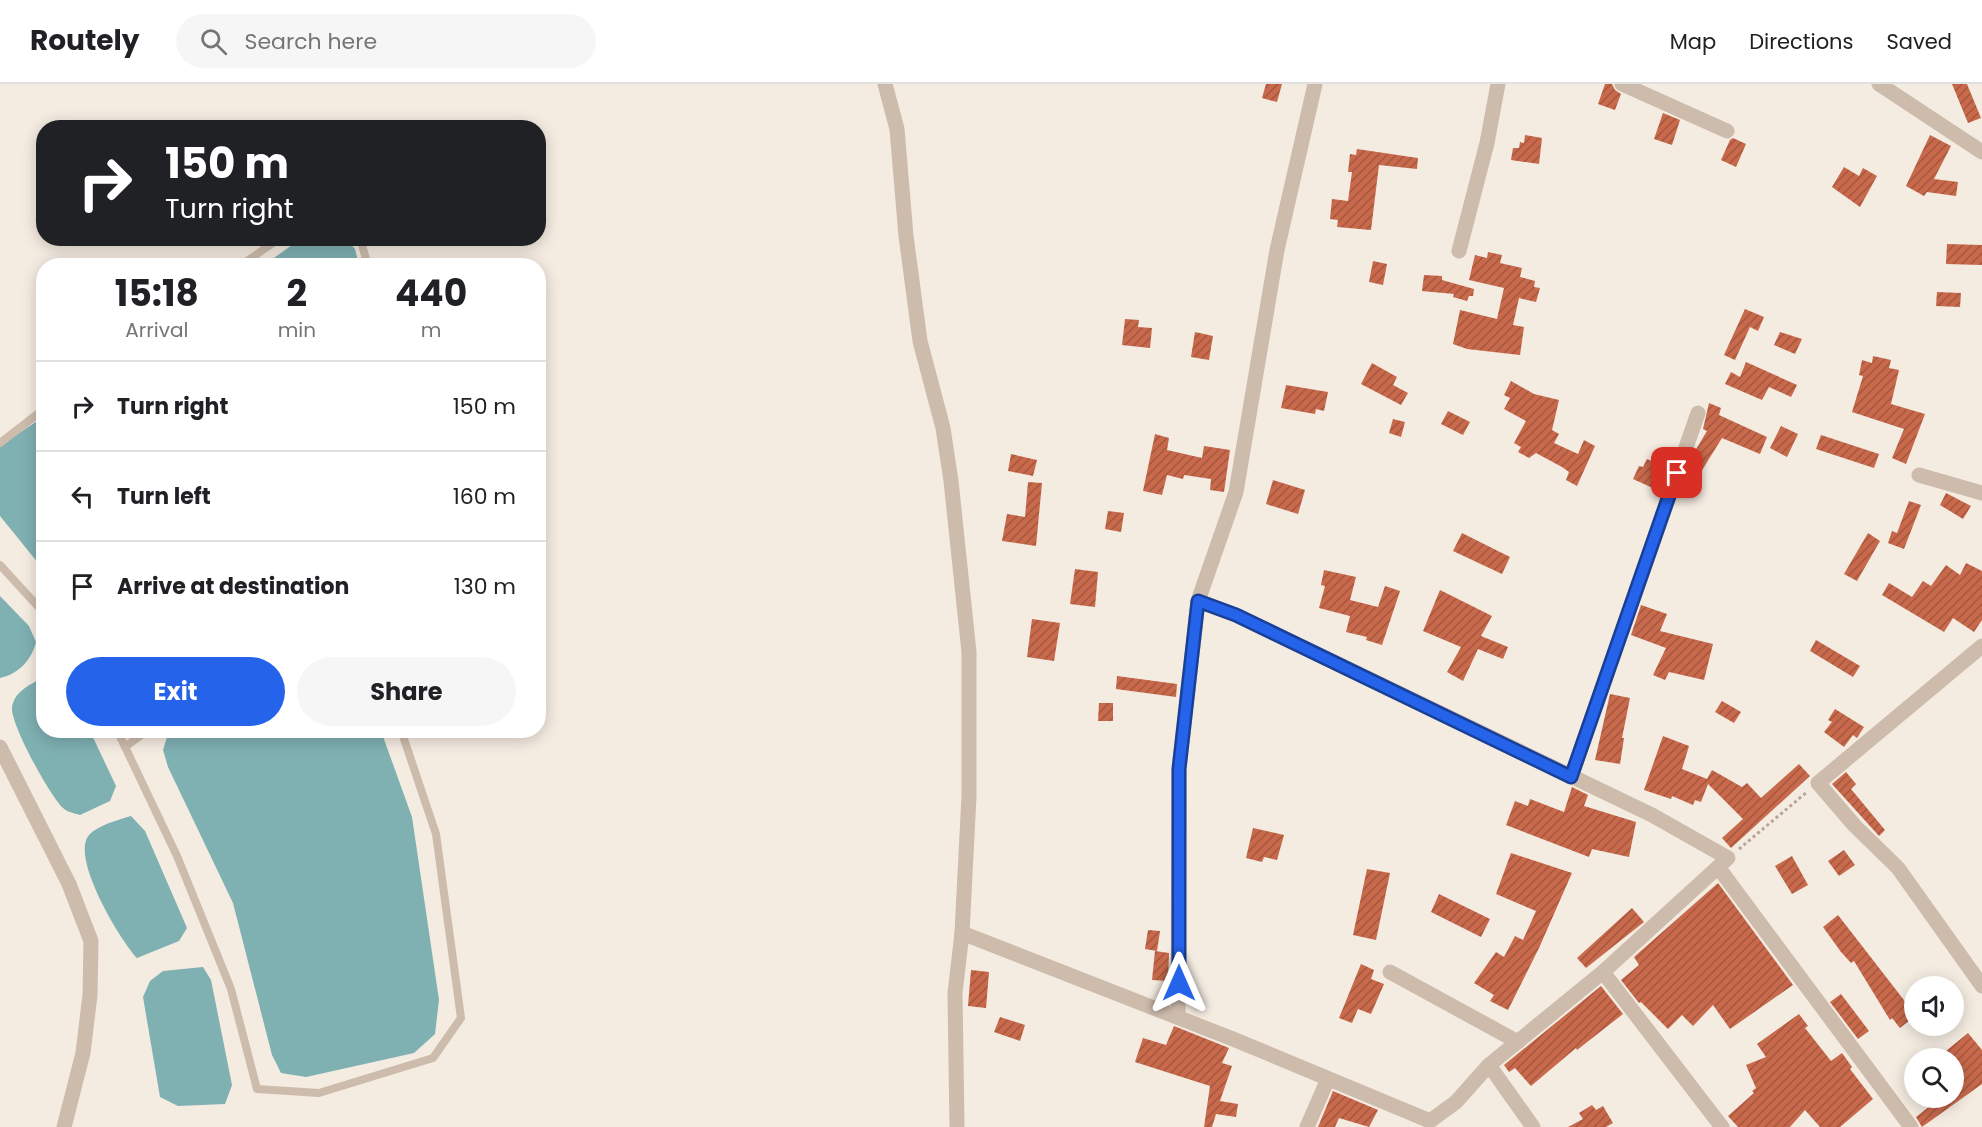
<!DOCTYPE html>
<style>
:root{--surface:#fff;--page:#f6f6f6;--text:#202124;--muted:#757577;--line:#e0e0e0;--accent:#2563eb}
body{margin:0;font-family:Poppins,sans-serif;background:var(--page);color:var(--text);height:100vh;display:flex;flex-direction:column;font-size:22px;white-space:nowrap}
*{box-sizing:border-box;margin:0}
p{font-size:20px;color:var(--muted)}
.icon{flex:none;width:33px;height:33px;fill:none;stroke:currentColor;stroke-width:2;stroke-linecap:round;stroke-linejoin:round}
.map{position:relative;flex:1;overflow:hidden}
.drawer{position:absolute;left:36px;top:174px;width:510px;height:480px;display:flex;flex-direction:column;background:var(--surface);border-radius:24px;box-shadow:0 3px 15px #0003}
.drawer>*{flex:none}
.top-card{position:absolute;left:36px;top:36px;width:510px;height:126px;border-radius:24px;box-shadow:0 3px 15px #0003;background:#202124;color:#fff;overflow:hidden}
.tools{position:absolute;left:1904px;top:892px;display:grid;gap:12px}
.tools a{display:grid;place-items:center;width:60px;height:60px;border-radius:50%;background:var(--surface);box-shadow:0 3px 15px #0003;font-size:30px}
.pin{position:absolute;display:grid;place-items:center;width:51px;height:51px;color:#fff;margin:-26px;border-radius:12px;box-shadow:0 3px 9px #0006}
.me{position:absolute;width:66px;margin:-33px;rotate:0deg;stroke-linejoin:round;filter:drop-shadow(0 0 4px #0008)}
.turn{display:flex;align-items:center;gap:21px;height:126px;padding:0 30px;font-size:27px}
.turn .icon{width:78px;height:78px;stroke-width:2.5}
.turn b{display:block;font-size:42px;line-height:51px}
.eta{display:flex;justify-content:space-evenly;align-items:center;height:102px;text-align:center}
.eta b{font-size:36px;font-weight:700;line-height:42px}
.button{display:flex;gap:12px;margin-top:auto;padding:12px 30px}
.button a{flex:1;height:69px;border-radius:36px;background:var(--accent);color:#fff;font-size:24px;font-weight:700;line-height:69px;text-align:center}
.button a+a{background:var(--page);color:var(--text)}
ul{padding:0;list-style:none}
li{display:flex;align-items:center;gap:18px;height:90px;padding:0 30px;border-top:2px solid var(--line)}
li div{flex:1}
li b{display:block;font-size:22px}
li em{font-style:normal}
header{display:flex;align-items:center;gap:36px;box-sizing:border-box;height:84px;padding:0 30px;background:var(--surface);border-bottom:2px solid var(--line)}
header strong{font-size:28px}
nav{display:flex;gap:33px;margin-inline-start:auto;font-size:21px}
.search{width:420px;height:54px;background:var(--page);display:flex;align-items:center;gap:15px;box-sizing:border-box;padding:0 21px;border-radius:33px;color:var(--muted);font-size:22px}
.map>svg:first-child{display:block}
.water{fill:#7fb0b2}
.building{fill:url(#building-hatch)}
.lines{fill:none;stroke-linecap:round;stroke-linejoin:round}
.path{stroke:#b9a596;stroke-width:3;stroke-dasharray:3 3;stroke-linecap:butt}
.lane{stroke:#cdbbac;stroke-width:8}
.street{stroke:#cdbbac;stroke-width:15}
.route-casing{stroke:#184099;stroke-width:15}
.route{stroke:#2563eb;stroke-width:10}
</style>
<header>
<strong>Routely</strong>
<div class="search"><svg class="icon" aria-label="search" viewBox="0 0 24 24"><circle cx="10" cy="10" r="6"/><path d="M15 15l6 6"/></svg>Search here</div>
<nav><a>Map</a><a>Directions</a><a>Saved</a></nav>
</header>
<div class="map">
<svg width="1982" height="1043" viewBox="0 0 1982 1043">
<defs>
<pattern id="building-hatch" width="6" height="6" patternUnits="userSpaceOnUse" patternTransform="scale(1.5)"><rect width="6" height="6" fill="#c8694b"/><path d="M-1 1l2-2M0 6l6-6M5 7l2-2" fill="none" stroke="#a4573f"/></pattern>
</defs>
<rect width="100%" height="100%" fill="#f4ebe1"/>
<g class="water">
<polygon points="302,154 346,155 355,165 359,181 264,181"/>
<polygon points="43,333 43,485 0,432 0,362"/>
<path d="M0,512L29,542L36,558C32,575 19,590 0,594Z"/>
<path d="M40,595H43L44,646L90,647L116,702L110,717L80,731C74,729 67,728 63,724C50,712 11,641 12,624C14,608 28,602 40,595Z"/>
<polygon points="169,647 381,647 412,733 439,916 435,950 414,969 306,993 281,989 272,971 233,819 168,683 163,666"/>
<path d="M131,732L145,747L187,844L179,857L137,874C120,856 70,773 89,751C98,741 118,736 131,732Z"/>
<polygon points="203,883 211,896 232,1001 225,1020 178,1022 160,1013 143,913 150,897 163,887"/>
</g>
<g class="building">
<polygon points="1266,0 1282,0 1277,18 1262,14"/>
<polygon points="1605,0 1612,0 1615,6 1621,10 1615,26 1598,20"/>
<polygon points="1952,0 1967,0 1981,34 1968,39"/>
<polygon points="1663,29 1680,36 1672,61 1654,55"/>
<polygon points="1525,51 1542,54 1539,80 1511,76 1513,64 1519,64 1520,58 1524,59"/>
<polygon points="1930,51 1951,62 1934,95 1958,98 1956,112 1927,108 1924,112 1906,102"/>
<polygon points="1733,54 1746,60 1736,83 1721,76 1730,56"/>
<polygon points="1357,65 1418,74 1417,85 1379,81 1371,146 1337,143 1338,136 1330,135 1332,115 1348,117 1352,88 1348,88 1350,70 1356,71"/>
<polygon points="1844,83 1859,92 1863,84 1877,92 1860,123 1832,103"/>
<polygon points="1947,160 1982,161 1982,181 1946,180"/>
<polygon points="1488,168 1502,171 1500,179 1522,184 1520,193 1535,197 1534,203 1540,204 1536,218 1519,214 1513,241 1524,243 1520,271 1467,265 1453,260 1460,226 1497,235 1504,204 1469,196 1475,171 1487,174"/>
<polygon points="1373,177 1387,180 1383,201 1369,198"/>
<polygon points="1424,191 1442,192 1442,196 1474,205 1473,212 1469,212 1467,217 1453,213 1454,210 1422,207"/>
<polygon points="1937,208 1961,209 1960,223 1936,222"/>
<polygon points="1745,225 1764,233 1758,247 1750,243 1735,276 1724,271"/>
<polygon points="1125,235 1139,236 1138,243 1152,244 1150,264 1122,261"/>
<polygon points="1195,248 1213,252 1209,276 1191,273"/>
<polygon points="1780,248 1802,255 1795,270 1774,261"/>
<polygon points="1873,272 1891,276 1889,284 1899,286 1891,320 1925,330 1906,380 1892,374 1904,345 1852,328 1863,292 1859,291 1862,276 1872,279"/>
<polygon points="1746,278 1797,301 1791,313 1769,303 1762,316 1725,300 1731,288 1740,293"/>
<polygon points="1372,279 1397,293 1393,301 1408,309 1401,321 1361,300"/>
<polygon points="1511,297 1534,310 1559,316 1552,346 1559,350 1554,359 1578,370 1584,356 1595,362 1577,402 1566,396 1569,388 1562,383 1536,369 1529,374 1518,368 1521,363 1514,359 1526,337 1504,325 1510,314 1504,311"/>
<polygon points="1286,301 1328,308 1324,327 1316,325 1315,330 1281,324"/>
<polygon points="1709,319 1721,324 1719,331 1767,353 1760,370 1722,354 1694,399 1685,395 1695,367 1707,347 1703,345"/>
<polygon points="1448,327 1470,338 1463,351 1441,340"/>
<polygon points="1393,335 1405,338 1401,353 1389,349"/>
<polygon points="1781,342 1798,350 1787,373 1770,364"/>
<polygon points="1155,350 1169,354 1167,366 1202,374 1204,362 1230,366 1224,408 1210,406 1211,395 1184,391 1183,395 1167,391 1162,411 1143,407"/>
<polygon points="1821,351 1879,370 1874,384 1816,365"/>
<polygon points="1011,370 1037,376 1033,392 1008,387"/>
<polygon points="1647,375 1661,381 1656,391 1660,393 1655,405 1633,395 1639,382 1643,383"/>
<polygon points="1273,396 1305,406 1298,430 1266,420"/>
<polygon points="1028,398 1042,399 1036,462 1002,457 1007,430 1025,433"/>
<polygon points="1946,409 1971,422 1963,435 1940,421"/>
<polygon points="1909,417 1921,421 1904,465 1888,459 1892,447 1897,449"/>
<polygon points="1108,427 1124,429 1121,448 1105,445"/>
<polygon points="1462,449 1510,473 1502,490 1453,467"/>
<polygon points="1868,449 1880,457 1857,497 1844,490"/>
<polygon points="1966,479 1982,487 1982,536 1974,548 1953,534 1944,548 1882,511 1889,499 1912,513 1923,497 1931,502 1946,481 1960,491"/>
<polygon points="1075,485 1098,488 1095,523 1070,520"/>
<polygon points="1324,486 1356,493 1350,516 1378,523 1385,502 1400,507 1382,561 1366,556 1367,553 1346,548 1350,532 1319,524 1325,502 1321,501"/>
<polygon points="1440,506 1492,532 1481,552 1508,563 1503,575 1478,565 1463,597 1447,588 1461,563 1423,547"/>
<polygon points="1641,521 1667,530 1660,547 1713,560 1704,596 1669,588 1665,596 1653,591 1666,564 1631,551"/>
<polygon points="1032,535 1060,539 1054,577 1027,573"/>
<polygon points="1816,556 1860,582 1853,593 1810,567"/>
<polygon points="1117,592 1177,600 1176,613 1116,605"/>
<polygon points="1610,610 1630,614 1622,654 1624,654 1620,680 1595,676"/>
<polygon points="1722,617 1741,628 1734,639 1715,628"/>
<polygon points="1099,619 1113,619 1113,637 1098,637"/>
<polygon points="1835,625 1864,643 1857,654 1853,651 1844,663 1824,648 1832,638 1828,636"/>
<polygon points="1663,652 1689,662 1682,685 1707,695 1712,686 1742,703 1747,699 1761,714 1799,680 1810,692 1731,764 1722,754 1743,735 1708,700 1701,718 1695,716 1693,721 1672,712 1671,715 1644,706"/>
<polygon points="1846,688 1856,700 1851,705 1885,746 1879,752 1832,700"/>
<polygon points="1572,703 1588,711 1584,722 1636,738 1629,773 1592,765 1589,773 1506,741 1515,717 1528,722 1530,715 1564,728"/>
<polygon points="1253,744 1284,751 1277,776 1264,773 1262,778 1246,774"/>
<polygon points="1844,766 1855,781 1839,792 1828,777"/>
<polygon points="1511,769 1572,789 1539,864 1508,926 1490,917 1494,911 1474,899 1496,868 1504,873 1515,852 1523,856 1536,827 1496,810"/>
<polygon points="1792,772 1808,801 1792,810 1775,782"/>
<polygon points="1367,785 1390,789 1376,856 1353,851"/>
<polygon points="1718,799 1793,901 1730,945 1713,921 1693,942 1682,931 1668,945 1641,918 1639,919 1621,896 1639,881 1634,873"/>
<polygon points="1439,810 1490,835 1481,853 1431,828"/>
<polygon points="1632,824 1644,838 1586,884 1577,874"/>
<polygon points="1838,831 1914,929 1914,933 1900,944 1892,934 1890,936 1854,877 1851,879 1841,868 1823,843"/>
<polygon points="1148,846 1160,847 1157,867 1145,865"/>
<polygon points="1155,867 1169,869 1168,897 1152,896"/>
<polygon points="1361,880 1374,886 1371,895 1384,900 1371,930 1358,925 1352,939 1339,934"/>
<polygon points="971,886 989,888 986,924 968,922"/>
<polygon points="1601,902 1623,930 1577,966 1576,964 1531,1002 1515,984 1509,988 1504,981"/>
<polygon points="1841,910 1869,947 1858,955 1830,918"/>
<polygon points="1799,930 1808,942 1805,944 1831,977 1842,969 1852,983 1850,985 1873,1015 1840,1043 1820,1043 1805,1026 1790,1043 1738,1043 1728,1032 1754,1009 1752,1007 1756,1004 1746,981 1766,973 1757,960"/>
<polygon points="1000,933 1025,941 1020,957 994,948"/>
<polygon points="1174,942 1229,964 1222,979 1232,982 1220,1017 1238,1020 1236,1033 1216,1030 1212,1043 1204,1043 1210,1002 1135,978 1143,954 1166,961"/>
<polygon points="1968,949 1982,966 1982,1000 1922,1043 1916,1033 1940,1014 1953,1014 1953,975 1936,975"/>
<polygon points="1333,1007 1378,1026 1369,1043 1339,1034 1335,1043 1318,1043"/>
<polygon points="1592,1021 1596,1026 1603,1022 1613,1039 1606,1043 1568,1043 1583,1035 1579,1029"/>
</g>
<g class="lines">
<polyline class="path" points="1739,765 1807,708"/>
<g class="lane">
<polyline points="360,154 368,182"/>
<polyline points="240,182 280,154"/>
<polyline points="0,359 44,325"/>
<polyline points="0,481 44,529"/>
<polyline points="117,646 177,772 231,905 257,1005 319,1009 433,974 461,934 436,750 401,646"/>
<polyline points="125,663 148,646"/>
</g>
<g class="street">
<polyline points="885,0 897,45 906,152 920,257 943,344 951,397 969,568 969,712 962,849 955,909 957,1043"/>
<polyline points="1622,0 1727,47"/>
<polyline points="1879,0 1982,68"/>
<polyline points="1459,167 1487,59 1498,0"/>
<polyline points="1919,391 1982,409"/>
<polyline points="1982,562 1818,699 1855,742 1898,784 1982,902"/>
<polyline points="0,663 69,800 91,857 90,911 83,969 64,1043"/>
<polyline points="1571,693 1698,329"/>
<polyline points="1718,783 1911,1043"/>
<polyline points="962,849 1233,955 1430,1037 1456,1018 1489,981 1603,888 1728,774 1652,731 1236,531 1198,517 1236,408 1277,166 1315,0"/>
<polyline points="1390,888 1518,958"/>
<polyline points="1603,888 1722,1043"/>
<polyline points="1178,933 1179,685 1198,517"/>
<polyline points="1489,981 1533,1043"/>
<polyline points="1307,1043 1328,995"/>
</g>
</g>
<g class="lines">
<g class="route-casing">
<polyline id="route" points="1179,899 1179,685 1198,517 1236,531 1571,693 1677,389"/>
</g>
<use href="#route" class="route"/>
</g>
</svg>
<div class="tools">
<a><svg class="icon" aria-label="sound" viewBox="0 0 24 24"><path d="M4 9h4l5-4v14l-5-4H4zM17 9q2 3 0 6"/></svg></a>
<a><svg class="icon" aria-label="search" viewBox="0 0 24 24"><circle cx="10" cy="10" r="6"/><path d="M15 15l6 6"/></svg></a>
</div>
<div class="pin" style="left:1677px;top:389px;background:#d93025"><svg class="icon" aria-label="arrive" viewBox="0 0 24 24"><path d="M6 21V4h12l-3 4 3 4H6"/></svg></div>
<svg class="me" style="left:1179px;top:899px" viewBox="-20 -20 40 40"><path d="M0-17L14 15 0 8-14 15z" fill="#2563eb" stroke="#fff" stroke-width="4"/></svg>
<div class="top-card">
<div class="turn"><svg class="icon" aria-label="right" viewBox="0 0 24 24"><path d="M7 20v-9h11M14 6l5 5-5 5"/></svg><div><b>150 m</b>Turn right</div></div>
</div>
<section class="drawer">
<div class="eta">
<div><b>15:18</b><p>Arrival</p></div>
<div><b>2</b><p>min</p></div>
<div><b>440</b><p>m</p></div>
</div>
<ul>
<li><svg class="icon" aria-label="right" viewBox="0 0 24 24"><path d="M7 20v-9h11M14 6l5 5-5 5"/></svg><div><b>Turn right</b></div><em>150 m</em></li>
<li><svg class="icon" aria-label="left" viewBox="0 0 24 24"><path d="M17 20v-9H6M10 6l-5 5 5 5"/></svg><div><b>Turn left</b></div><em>160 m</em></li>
<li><svg class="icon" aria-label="arrive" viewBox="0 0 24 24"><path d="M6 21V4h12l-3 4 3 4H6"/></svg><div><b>Arrive at destination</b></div><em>130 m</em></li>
</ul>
<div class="button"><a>Exit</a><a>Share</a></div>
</section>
</div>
